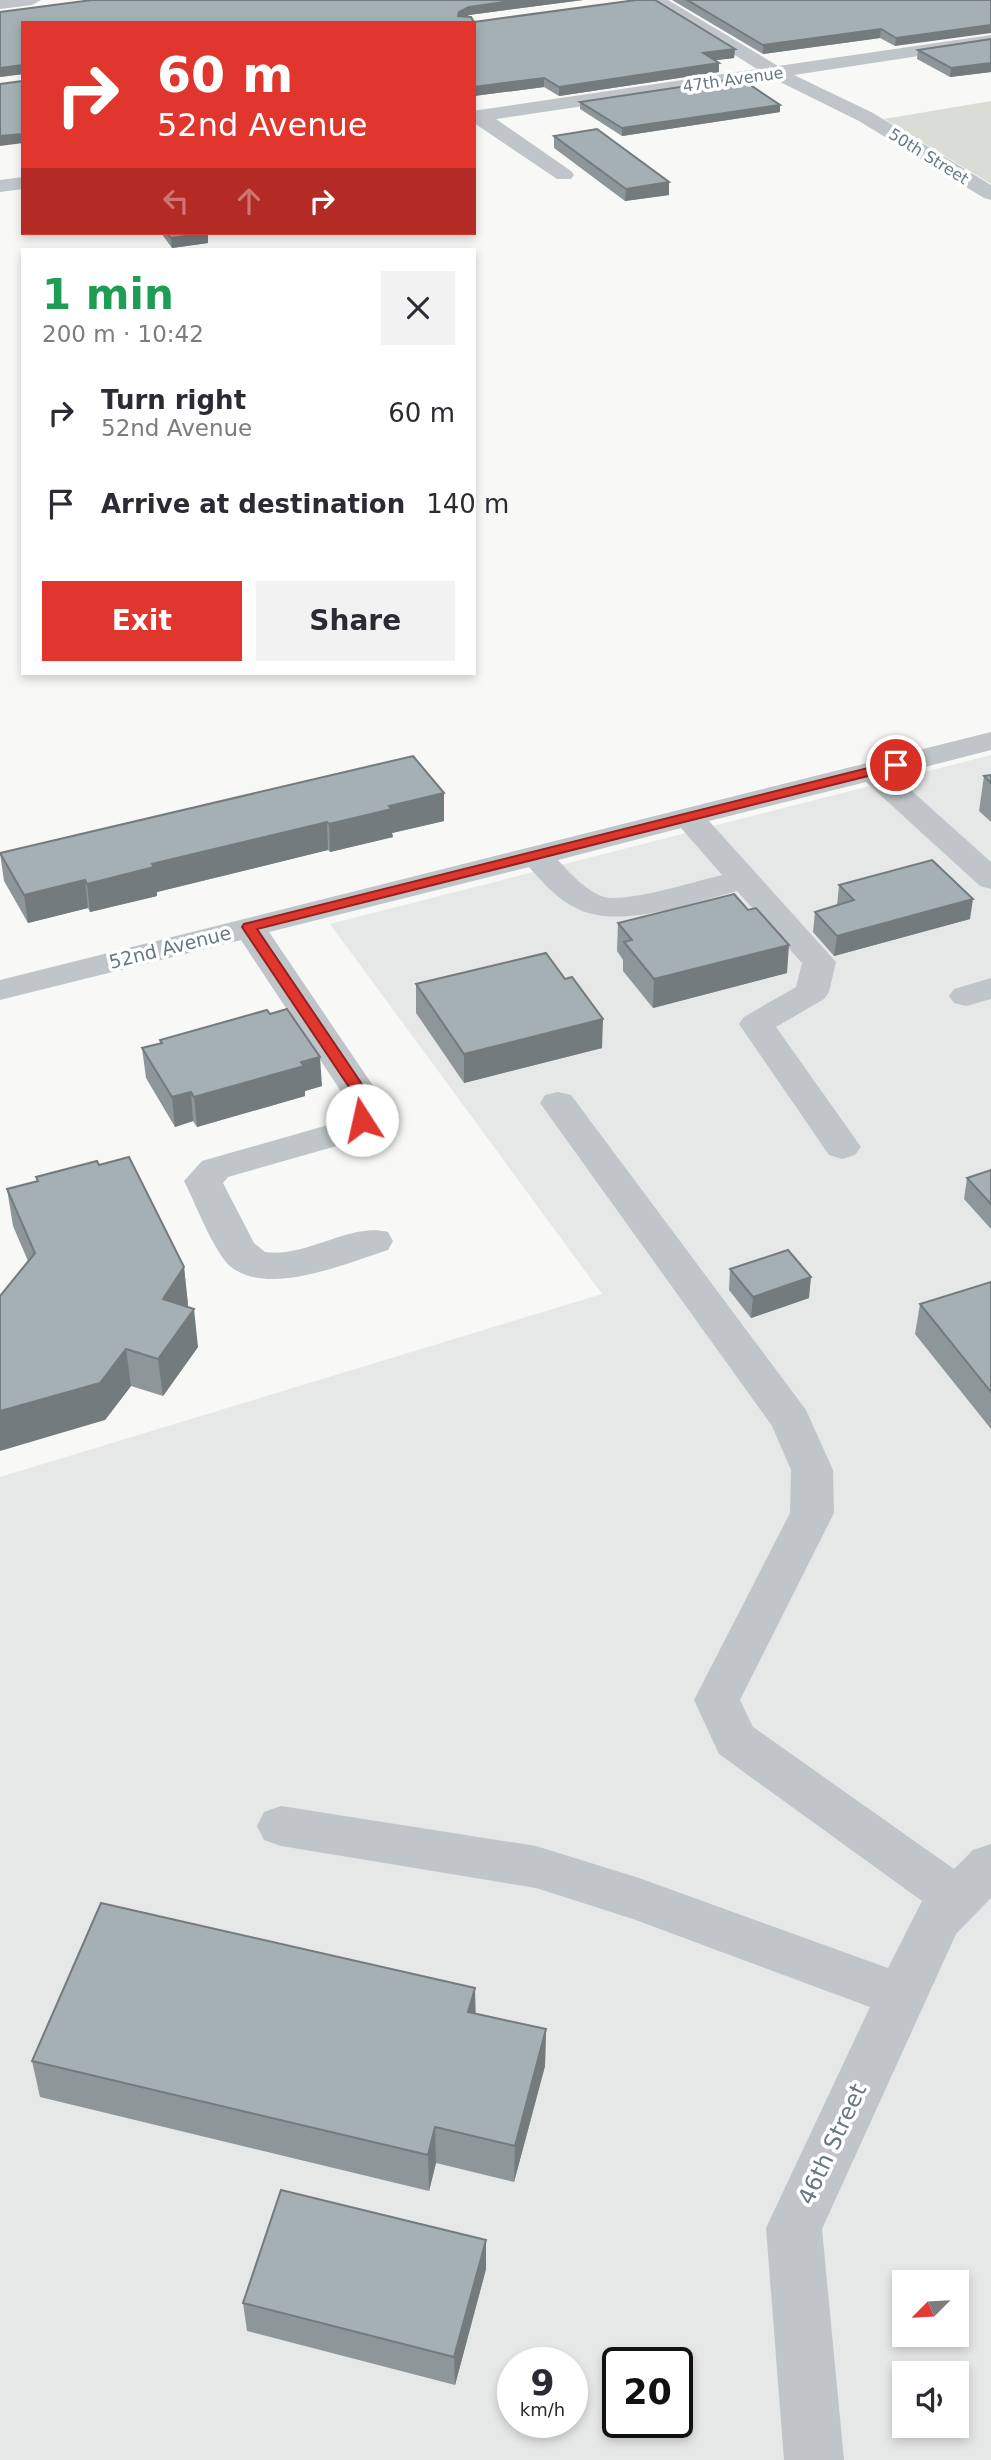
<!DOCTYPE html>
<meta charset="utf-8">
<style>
:root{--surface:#fff;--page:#f2f2f3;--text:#2b2b33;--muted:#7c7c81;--accent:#e0362e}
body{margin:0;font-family:"DejaVu Sans",sans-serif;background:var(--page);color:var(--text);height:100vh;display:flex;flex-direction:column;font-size:26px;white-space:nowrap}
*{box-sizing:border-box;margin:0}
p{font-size:23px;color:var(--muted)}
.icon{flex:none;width:38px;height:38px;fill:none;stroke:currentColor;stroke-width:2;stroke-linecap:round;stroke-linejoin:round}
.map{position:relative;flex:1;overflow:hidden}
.details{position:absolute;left:21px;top:248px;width:455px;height:427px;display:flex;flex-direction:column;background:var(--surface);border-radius:0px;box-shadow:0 4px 10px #0003}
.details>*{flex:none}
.banner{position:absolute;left:21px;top:21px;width:455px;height:214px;border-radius:0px;box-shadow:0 4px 10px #0003;background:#e0362e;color:#fff;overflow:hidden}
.needle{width:46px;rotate:246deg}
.tools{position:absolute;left:892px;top:2270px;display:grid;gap:14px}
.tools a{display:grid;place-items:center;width:77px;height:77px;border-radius:0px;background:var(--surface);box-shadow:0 4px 10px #0003;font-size:35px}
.speed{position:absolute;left:497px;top:2347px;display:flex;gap:14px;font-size:35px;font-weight:700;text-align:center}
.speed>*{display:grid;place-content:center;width:91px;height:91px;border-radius:50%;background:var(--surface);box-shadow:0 4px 10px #0003;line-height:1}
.speed small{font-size:18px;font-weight:400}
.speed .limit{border:4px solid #111;border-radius:10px;background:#fff;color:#111}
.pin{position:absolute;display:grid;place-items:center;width:60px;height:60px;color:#fff;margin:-30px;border:4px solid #fff;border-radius:50%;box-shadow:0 2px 7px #0007}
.me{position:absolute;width:77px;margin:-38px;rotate:350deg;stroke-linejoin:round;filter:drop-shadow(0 0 5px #0008)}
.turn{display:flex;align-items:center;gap:24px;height:147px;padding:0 21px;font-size:32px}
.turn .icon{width:91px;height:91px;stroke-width:2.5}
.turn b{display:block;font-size:49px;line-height:60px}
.lanes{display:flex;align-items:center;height:66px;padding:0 21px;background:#0003;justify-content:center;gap:35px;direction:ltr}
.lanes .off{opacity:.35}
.round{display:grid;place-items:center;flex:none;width:74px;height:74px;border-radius:0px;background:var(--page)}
.overview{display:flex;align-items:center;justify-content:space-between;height:119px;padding:0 21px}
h1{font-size:42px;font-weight:600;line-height:52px;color:#1e9e55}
.primary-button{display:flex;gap:14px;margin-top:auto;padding:14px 21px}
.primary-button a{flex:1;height:80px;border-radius:0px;background:var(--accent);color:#fff;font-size:28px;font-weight:600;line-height:80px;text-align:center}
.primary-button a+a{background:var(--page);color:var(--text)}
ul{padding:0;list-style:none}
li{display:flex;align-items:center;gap:21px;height:91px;padding:0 21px}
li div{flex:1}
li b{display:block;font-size:26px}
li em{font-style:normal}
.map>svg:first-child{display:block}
.built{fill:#e6e8e7;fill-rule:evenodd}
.green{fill:#d9ddd5}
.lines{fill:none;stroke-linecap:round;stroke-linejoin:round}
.minor{fill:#bfc5c8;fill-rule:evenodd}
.wall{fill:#8d979a}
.shaded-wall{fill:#737b7d}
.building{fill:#a4b0b3;stroke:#737b7d;stroke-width:2}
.route{fill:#e0362e;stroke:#92231e;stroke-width:2}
.labels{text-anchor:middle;stroke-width:7;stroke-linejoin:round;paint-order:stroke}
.far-street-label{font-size:16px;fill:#647980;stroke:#fff}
.street-label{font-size:19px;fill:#647980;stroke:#fff}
.near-street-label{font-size:23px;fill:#647980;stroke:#fff}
</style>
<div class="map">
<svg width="991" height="2460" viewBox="0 0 991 2460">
<rect width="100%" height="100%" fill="#f8f8f6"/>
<path class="built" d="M991,755V2460H0V1477L602,1294L330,924ZM905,2282H957V2334H905ZM513,2362H572V2422H513ZM618,2362H677V2422H618ZM905,2373H957V2426H905Z"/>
<polygon class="green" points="991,101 991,184 884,119"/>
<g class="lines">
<g class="minor">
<polygon points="0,0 41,0 32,5 0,9"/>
<polygon points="647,0 668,0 778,66 991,35 991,45 794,75 873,113 991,185 991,200 984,198 859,121 772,78 496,119 571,171 574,175 571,179 557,179 474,123 474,111 479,110 757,69"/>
<polygon points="23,177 23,189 0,192 0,180"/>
<path d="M991,732V750L894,775L991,862V889L980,886L866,782L709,821L836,962L829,992L824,999L776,1027L861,1147L855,1155L842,1159L829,1155L739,1024L744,1017L796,987L802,963L737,891C693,902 621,930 578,909C558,900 543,883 529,867L269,932L384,1102L380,1120L361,1139L228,1177L223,1183L254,1243L265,1252C307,1258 350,1222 388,1232L393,1241L388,1250C346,1263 270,1297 231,1267C214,1253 195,1202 184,1181L202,1161L335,1123L345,1115L348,1102L241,940L0,1000V980ZM681,828L722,875C697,881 627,903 604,897C586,891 570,873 558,860Z"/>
<polygon points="991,978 991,999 966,1006 954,1003 949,996 954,989"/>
<polygon points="558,1092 571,1095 806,1410 833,1470 834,1513 740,1700 753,1727 954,1869 973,1850 991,1844 991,1898 956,1934 822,2229 844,2460 784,2460 766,2228 870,2007 633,1919 536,1888 281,1846 264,1840 257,1826 264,1812 281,1806 536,1846 639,1878 888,1968 922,1901 719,1754 694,1700 790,1513 791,1470 772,1426 540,1103 545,1095"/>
</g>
</g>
<g class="wall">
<polygon points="92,0 583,0 469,15 466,17 471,17 474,22 636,0 655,0 735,49 734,58 715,60 719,63 719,72 559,96 544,87 474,96 474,23 23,23 23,74 0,77 0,12"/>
<polygon points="672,0 991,0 895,46 880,38 763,54"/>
<polygon points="991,39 991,72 950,77 917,59 918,50"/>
<polygon points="580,102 780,105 780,112 622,136 580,109"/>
<polygon points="554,136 669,182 669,195 625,201 554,148"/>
<polygon points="161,233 207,233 208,243 172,248"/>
<polygon points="991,775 991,822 979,811 984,776"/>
<polygon points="444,793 444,821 392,833 393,837 330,852 328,850 157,892 157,896 90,912 88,908 28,923 4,881 0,853"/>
<polygon points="839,885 970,919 834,956 813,932 815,912 837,906"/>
<polygon points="618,923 787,973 653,1008 623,971 623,960 617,951"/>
<polygon points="565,979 602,1048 464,1083 416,1013 416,984"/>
<polygon points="160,1040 322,1086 305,1091 305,1096 197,1127 193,1121 175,1127 146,1078 142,1048 160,1043"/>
<polygon points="99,1165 184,1267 188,1305 187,1307 198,1347 163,1396 131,1386 105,1420 28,1261 13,1226 7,1189 37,1182 36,1177"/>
<polygon points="991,1170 991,1229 964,1199 967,1178"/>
<polygon points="730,1269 809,1298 751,1318 729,1290"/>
<polygon points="991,1282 991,1429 915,1334 920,1304"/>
<polygon points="475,1988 475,2013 546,2029 545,2066 514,2182 436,2163 429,2191 40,2097 32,2061"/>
<polygon points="486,2269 455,2385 247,2331 243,2303"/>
</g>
<g class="shaded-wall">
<polygon points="520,0 583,0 469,15 459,21 458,23 459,12 469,7"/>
<polygon points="991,25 991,33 895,46 896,38"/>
<polygon points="881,29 880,38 763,54 763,45"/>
<polygon points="735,49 734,58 702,62 703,53"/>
<polygon points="719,63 719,72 559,96 559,87"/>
<polygon points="991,63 991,72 950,77 951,68"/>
<polygon points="23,65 23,74 0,77 0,68"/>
<polygon points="544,78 544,87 474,96 474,87"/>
<polygon points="780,105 780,112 622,136 622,128"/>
<polygon points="23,134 23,143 0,146 0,136"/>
<polygon points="669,182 669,195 625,201 626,189"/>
<polygon points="208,233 208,243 172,248 171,238"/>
<polygon points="444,793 444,821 392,833 393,837 330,852 329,824 389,806"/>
<polygon points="327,822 328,850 157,892 157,896 90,912 87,884 152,864"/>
<polygon points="85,880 88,908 28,923 24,895"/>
<polygon points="973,899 970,919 834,956 837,936"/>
<polygon points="789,945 787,973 653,1008 654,979"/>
<polygon points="603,1019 602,1048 464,1083 464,1054"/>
<polygon points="320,1057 322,1086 305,1091 305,1096 197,1127 194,1097"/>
<polygon points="191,1092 193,1121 175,1127 172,1097"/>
<polygon points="184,1267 188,1305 168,1336 163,1299"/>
<polygon points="811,1277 809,1298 751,1318 753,1297"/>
<polygon points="194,1309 198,1347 163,1396 158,1359"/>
<polygon points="126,1349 131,1386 105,1420 0,1451 0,1411"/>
<polygon points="475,1988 476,2025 468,2012"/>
<polygon points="546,2029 545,2066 514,2182 515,2146"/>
<polygon points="435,2127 436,2163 429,2191 428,2155"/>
<polygon points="486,2240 486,2269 455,2385 454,2357"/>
</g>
<g class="building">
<polygon points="92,0 520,0 469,7 459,12 458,16 471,17 474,22 636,0 655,0 735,49 703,53 719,63 559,87 544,78 474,87 474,23 23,23 23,65 0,68 0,12"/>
<polygon points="687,0 991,0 991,25 896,38 881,29 763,45"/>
<polygon points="991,39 991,63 951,68 918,50"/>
<polygon points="740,78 780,105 622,128 580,102"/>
<polygon points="23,81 23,134 0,136 0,84"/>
<polygon points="597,129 669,182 626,189 554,136"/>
<polygon points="167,233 208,233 171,238"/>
<polygon points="413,756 444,793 389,806 392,809 329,824 327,822 152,864 154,867 87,884 85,880 24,895 0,853"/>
<polygon points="991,775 991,783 984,776"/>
<polygon points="932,860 973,899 837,936 815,912 854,900 839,885"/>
<polygon points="734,894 748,910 756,908 789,945 654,979 624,942 632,940 618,923"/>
<polygon points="546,953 565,979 572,977 603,1019 464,1054 416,984"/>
<polygon points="287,1009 320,1057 301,1062 304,1066 194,1097 191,1092 172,1097 142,1048 162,1043 160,1040 267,1010 270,1014"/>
<polygon points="129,1157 184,1267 163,1299 194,1309 158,1359 126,1349 100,1383 0,1411 0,1296 35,1253 7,1189 38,1181 36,1177 97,1161 99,1165"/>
<polygon points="991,1170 991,1204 967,1178"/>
<polygon points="788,1250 811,1277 753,1297 730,1269"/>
<polygon points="991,1282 991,1392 920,1304"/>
<polygon points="101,1903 475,1988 468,2012 546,2029 515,2146 435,2127 428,2155 32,2061"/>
<polygon points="281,2190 486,2240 454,2357 243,2303"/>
</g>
<polygon class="route" points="896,761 902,765 900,768 257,929 374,1102 370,1120 362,1125 355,1120 359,1102 242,927 244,924"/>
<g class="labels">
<g class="far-street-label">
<text transform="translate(733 79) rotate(-8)" y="6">47th Avenue</text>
<text transform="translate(929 156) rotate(32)" y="6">50th Street</text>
</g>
<g class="street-label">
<text transform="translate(170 947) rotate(-14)" y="7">52nd Avenue</text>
</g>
<g class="near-street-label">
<text transform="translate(832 2144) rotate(-65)" y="8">46th Street</text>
</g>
</g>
</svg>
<div class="tools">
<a><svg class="needle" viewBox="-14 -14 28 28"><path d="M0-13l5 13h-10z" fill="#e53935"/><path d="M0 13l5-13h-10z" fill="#7c7c81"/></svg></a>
<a><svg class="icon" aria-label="sound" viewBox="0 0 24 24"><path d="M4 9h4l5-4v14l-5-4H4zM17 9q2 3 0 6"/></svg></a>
</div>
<div class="speed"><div>9<small>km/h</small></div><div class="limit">20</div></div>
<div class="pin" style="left:896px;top:765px;background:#d93025"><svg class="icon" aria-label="arrive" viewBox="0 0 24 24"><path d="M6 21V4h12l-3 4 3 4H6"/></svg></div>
<svg class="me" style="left:362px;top:1120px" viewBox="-20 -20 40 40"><circle r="19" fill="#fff"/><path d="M0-13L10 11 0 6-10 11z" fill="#e0362e"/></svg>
<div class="banner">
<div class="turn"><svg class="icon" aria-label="right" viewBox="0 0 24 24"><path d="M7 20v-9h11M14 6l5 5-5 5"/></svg><div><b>60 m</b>52nd Avenue</div></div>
<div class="lanes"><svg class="icon off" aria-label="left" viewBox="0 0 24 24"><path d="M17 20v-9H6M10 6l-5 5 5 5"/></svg><svg class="icon off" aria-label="ahead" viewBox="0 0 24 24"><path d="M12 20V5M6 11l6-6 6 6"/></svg><svg class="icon" aria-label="right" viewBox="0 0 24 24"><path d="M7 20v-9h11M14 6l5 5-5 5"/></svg></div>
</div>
<section class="details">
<div class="overview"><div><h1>1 min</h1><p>200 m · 10:42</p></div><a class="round"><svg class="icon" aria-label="close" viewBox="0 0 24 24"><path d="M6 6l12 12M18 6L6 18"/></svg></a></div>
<ul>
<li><svg class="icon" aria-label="right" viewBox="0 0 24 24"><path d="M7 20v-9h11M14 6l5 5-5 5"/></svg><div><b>Turn right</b><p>52nd Avenue</p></div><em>60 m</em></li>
<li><svg class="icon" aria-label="arrive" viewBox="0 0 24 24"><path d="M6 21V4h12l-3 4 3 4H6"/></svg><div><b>Arrive at destination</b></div><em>140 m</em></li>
</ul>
<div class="primary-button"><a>Exit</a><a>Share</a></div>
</section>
</div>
